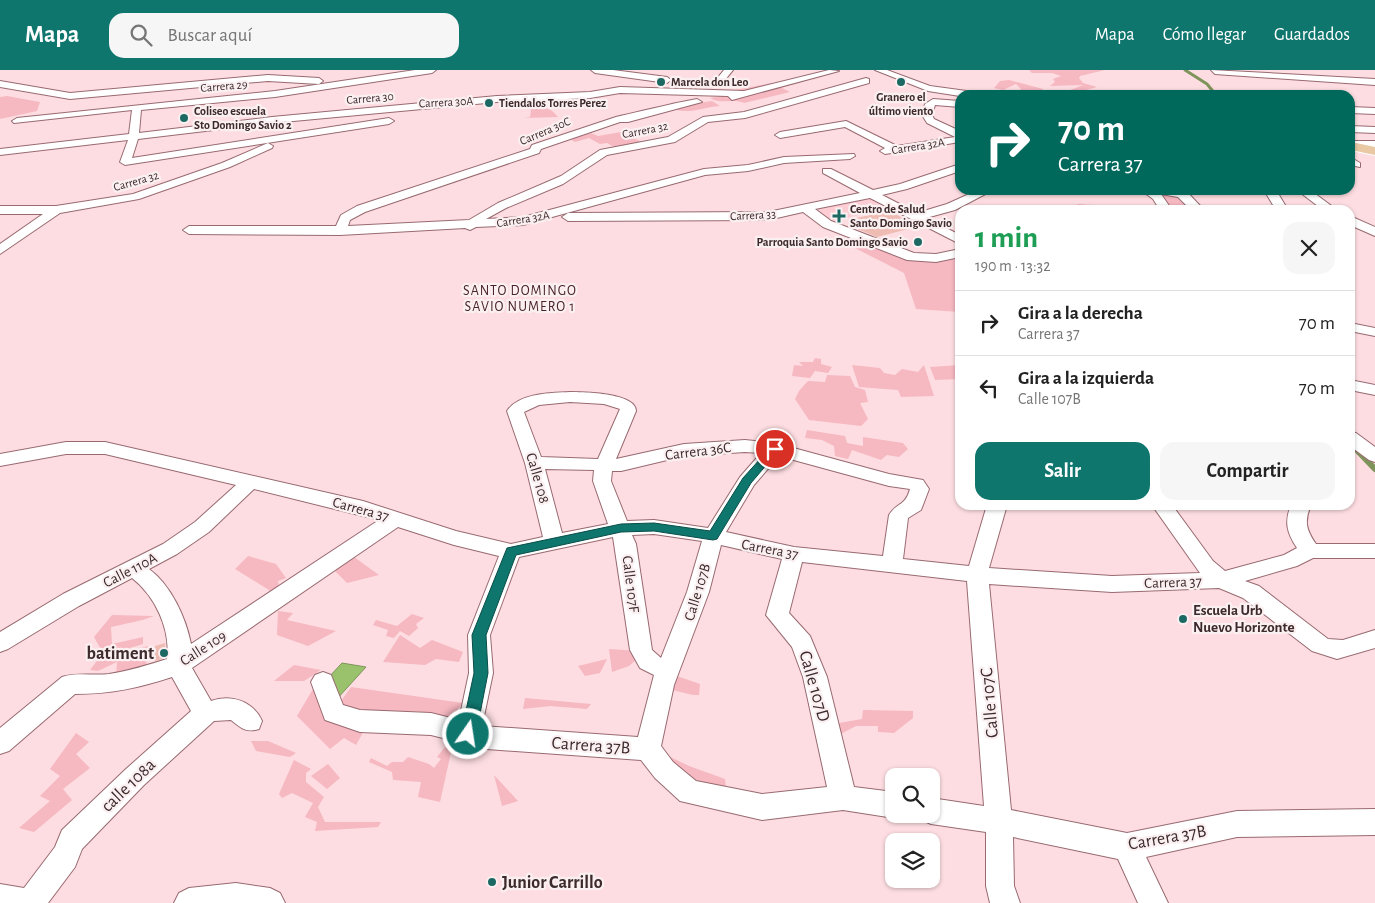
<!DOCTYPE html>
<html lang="es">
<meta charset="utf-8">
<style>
:root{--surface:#fff;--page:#f6f6f6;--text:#222;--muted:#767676;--line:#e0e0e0;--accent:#0f766e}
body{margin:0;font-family:"Alegreya Sans",sans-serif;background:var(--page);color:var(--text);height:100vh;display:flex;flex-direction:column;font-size:19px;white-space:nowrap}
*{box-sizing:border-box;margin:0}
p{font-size:16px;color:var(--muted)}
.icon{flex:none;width:28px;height:28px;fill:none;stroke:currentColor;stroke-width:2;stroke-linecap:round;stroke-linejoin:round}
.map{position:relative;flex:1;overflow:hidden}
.drawer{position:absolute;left:955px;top:135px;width:400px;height:305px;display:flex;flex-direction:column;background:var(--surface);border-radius:15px;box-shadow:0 1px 4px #0004}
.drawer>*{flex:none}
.guide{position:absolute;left:955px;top:20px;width:400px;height:105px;border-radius:15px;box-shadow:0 1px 4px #0004;background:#00695c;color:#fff;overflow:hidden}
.fabs{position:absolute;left:885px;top:698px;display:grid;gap:10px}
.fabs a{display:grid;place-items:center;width:55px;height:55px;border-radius:10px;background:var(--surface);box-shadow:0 1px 4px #0004;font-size:25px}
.pin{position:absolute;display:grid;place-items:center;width:42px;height:42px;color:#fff;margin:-21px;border:2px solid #fff;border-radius:50%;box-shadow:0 1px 5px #0007}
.me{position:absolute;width:55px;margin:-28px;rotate:13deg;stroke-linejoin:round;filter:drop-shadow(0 0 4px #0008)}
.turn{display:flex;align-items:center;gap:18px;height:105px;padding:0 20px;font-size:22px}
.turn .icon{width:65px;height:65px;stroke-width:2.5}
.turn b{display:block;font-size:35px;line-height:42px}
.round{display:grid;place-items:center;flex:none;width:52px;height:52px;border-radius:15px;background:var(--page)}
.head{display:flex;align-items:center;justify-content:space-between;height:85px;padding:0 20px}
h1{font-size:30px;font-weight:700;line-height:38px;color:#1e9e55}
.action{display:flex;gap:10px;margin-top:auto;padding:10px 20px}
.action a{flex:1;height:58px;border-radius:15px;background:var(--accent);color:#fff;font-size:20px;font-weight:700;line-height:58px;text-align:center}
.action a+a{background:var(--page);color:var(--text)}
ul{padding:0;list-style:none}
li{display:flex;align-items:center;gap:15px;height:65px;padding:0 20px;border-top:1px solid var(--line)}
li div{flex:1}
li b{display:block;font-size:19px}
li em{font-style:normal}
header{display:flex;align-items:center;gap:30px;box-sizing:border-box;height:70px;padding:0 25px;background:var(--accent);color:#fff}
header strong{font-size:24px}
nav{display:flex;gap:28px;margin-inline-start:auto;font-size:18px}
.search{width:350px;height:45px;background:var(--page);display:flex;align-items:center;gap:12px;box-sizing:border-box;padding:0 18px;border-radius:15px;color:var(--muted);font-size:19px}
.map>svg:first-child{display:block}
.built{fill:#fecdd4}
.green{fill:#f6b8c1}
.water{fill:#9ac26d;stroke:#7e945a}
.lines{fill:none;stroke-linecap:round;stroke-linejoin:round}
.stream-far2{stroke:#7e945a;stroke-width:3}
.stream-far1{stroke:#7e945a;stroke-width:5}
.stream{stroke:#7e945a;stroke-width:6}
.building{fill:#eebcb3}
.minor-casing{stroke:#986a70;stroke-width:2}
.major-casing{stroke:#fff;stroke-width:2}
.minor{fill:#fff;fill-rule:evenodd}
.major{fill:#e9c9a4;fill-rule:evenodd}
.route{fill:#0f766e;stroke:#0a4d48}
.poi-dot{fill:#1c6863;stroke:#fbf0f1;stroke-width:2}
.labels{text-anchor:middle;stroke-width:4.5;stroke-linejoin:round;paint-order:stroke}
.far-poi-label{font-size:12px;font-weight:bold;fill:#3d2a2c;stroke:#fbf0f1;text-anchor:start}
.far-street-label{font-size:12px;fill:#3d2a2c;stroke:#fbf0f1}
.far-neighbourhood-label{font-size:14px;letter-spacing:1px;fill:#4a232a;stroke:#fbf0f1}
.street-label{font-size:15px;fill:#3d2a2c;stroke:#fbf0f1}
.poi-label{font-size:15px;font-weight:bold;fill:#3d2a2c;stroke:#fbf0f1;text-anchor:start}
.near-poi-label{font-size:18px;font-weight:bold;fill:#3d2a2c;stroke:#fbf0f1;text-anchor:end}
.near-street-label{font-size:18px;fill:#3d2a2c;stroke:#fbf0f1}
</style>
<header>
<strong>Mapa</strong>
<div class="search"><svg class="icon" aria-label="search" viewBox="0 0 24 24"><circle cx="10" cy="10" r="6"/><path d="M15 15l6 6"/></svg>Buscar aquí</div>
<nav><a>Mapa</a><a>Cómo llegar</a><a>Guardados</a></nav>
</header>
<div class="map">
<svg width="1375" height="833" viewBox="0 0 1375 833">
<rect width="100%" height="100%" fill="#fddde1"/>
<polygon class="built" points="869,128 886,139 829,152 812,138"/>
<g class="green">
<polygon points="1029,0 1105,0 1080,6 1079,8 1083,13 1097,17 1079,22 1068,21 1083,15 1050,16 1055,12 1053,9 1061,6 1052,3 1032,3"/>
<polygon points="1009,10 1043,19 1042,23 1017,23 1021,19 1016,14 1003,20 994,18 1000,11"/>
<path d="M772,13L790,22L744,33C733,28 721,35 710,28L723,26L730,21Z"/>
<polygon points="7,26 40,32 37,41 0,49 0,27"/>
<path d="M712,31L720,36C698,38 691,45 668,38Z"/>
<path d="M528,37C541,37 550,36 558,47L524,48L530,47L531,40Z"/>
<polygon points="621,62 642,72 616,78 607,73 600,74 589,68 575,72 570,69 591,63 598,66"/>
<polygon points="1154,123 1183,127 1196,140 1151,140 1167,138"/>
<polygon points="1078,134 1146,139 1146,140 1069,140"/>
<polygon points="859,167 911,190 960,189 960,242 916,239 904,203 853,177 845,168"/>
<polygon points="815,288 821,289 821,294 832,297 828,303 815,301 810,308 792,306 794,295 803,296 799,292 813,292"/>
<polygon points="852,295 880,298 884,303 895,305 902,299 918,302 924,295 934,326 901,327 898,320 859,317"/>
<polygon points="960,295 960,309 935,310 930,297"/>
<polygon points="827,305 850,306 855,317 865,320 868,332 860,333 868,349 861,356 809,350 795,329 799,321 808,311 825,312"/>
<polygon points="807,360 845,366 847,373 863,376 863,367 903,373 908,379 899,387 887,385 881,390 852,380 848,389 835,386 834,376 822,370 805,368"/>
<polygon points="248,486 276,494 286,508 278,511 280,522 272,527 269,520 235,499"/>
<polygon points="354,487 379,505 347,513 332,498"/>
<polygon points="278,541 293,543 287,550 336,561 308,576 277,565"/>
<polygon points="412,544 424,548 416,554 418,558 409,566 400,561 394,568 386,566 388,560 373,555 376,550 397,556"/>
<path d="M112,545L154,546C139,552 127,553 111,557L112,574L143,567V574L120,581L119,584L148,576L146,598L116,606L117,592L98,601L90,600L103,583L94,567Z"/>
<polygon points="400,565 420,578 432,570 463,582 459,592 436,589 425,595 383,592"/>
<polygon points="609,579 639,581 638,588 629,596 612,602"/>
<polygon points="607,589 600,603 585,606 578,596"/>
<polygon points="294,595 321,600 304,611 274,611"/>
<polygon points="671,604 700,614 699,625 693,625 668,619"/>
<polygon points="316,614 366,657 356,675 344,668 330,679 297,646"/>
<polygon points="351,617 463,633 453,645 434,651 436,643 410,641 376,646 339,634"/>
<polygon points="525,628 591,634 587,639 550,636 523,639"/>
<polygon points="863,640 913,641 913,648 894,663 878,662 878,656 856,656 835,667 833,654 862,649"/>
<polygon points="76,663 89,672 76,684 90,698 63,719 72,730 34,762 19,758 50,731 40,726 60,706 50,699"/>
<polygon points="251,671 268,671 296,683 290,687 256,681"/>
<polygon points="445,677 452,678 440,732 418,727 421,712 393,710 392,702 369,692 371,688 387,696 392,692 403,692 408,687 429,694 434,698 441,689 437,687"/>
<polygon points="658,681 689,696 725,709 727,726 693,717"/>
<polygon points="294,690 311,699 306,703 306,712 324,727 318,737 325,752 381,752 378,757 315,761 317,752 305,747 313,733 292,723 282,728 279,724"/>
<polygon points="328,694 340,708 327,719 311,706"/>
<polygon points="494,705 518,731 502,736"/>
</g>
<polygon class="water" points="342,593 366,597 336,630 328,608"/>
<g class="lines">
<polyline class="stream-far2" points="1185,0 1207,14 1216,25"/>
<polyline class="stream-far1" points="1350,373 1353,376"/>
<polyline class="stream" points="1352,375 1375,399"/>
</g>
<g class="building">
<polygon points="891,141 916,157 877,167 850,156 863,153 856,148"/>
<polygon points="165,573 165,588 155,591 155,576"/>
</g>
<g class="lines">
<g class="minor-casing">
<g id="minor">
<polygon points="415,0 436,0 432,3 275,27 141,40 139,63 272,47 497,26 590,22 620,17 744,21 829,0 839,1 732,30 728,26 620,23 590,28 497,32 272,53 138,69 132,88 389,48 394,51 389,54 125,95 120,92 128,70 0,85 0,79 129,64 132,40 14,53 12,51 17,48 275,21"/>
<polygon points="591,0 613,0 667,7 671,10 667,13 595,3"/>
<polygon points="724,0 733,0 720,16 697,16 693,13 697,10 715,11"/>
<polygon points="875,0 887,0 930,16 974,22 979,25 960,26 928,21"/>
<polygon points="1211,0 1375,9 1375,15 1215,4"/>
<polygon points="268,5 319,8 323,11 319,14 268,11 70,29 0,17 0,11 70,23"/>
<path d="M866,8L869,9V13L745,48L708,52L675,72L607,85L563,114L506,138L486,149L523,147L704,99L748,95L784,87L854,84L855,86L850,89L784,93L748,101L705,105L523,155L476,157L470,160L465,158L340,165L189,164L183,160L189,156H336L341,145L357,136L530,79L532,75L616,47C643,41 669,34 697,29L702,32L628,52H620L541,79L539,83L365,142L350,150L348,156L469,150L498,133L561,106L600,80L668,67L703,47L744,42Z"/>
<polygon points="933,29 960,31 960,37 935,35 932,45 934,49 960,61 960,72 885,84 880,81 885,78 845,57 780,68 775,65 780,62 846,51 897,76 955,67 927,53 922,45 925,34"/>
<polygon points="1350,37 1375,38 1375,44 1350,43"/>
<polygon points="1350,56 1375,57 1375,63 1350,62"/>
<polygon points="1350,71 1375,71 1375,77 1351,77"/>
<polygon points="268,73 273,76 272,78 230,97 139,129 60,143 0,184 0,174 43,144 0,144 0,136 56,136 133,124 222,93"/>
<polygon points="1350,87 1360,93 1360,97 1350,95"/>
<polygon points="960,94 960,101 907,119 882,125 917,143 947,134 978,120 993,120 955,140 926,148 960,165 960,174 870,128 815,139 831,151 914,183 936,184 960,179 960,187 936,192 907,190 823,157 803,142 768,150 568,151 562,147 568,143 768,142 860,123 823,103 823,99 831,99 873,120 900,114"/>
<polygon points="1141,120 1188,120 1188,123 1204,140 1191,140 1178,127 1161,124 1172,140 1160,140 1153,129"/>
<polygon points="1264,120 1276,120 1288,140 1276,140"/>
<polygon points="1297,120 1310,120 1337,140 1323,140"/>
<polygon points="1350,146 1375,157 1375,166 1350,155"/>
<polygon points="1350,253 1375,258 1375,266 1350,261"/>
<polygon points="1350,310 1375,315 1375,325 1350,320"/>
<path d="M570,322C584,322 636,323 636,341L616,389L684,374L745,370L775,373L889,404L923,410L929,419L921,440L908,448L903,489L969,496L987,435H1007L989,498L1112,506L1200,503L1152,435H1172L1213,491L1225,501L1284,485L1297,478C1287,463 1284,452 1291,435H1311C1304,451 1306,460 1316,474H1375V488H1313L1297,496L1245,511L1259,516L1328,569L1343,570L1375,560V578L1337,589L1312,581L1243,528L1219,518L1112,522L989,514L1011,740L1127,763L1237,741L1375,739V765L1237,767L1146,787L1168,833H1138L1118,789L1013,767L1014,816L1020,833H990L986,816V762L931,754L922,750L919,744H931V728L984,736L967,511L802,492L789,543L810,566L827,607L854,717L894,722V744H903L894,748L843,740L762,750L680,731L655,708L641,690L487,679L431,665L360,662L325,650L311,612L315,605L323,602L331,605L343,635L360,640L431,643L459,650L469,603L468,565L499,486L454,475L398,457L192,598L211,631C231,624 253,631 262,651L259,659C246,663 241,658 231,650L214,651L144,715L82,779L75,797L48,833H0V814L24,818L55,777L62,760L126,699L191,641L172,607C138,618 111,624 75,624L9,681L0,684V658L62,607C77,602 93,606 109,604C129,601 148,595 167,589C171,559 155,526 132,508L79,536L8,579L0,582V562L63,524L163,474L195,452L236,415L105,384H66L0,396V384L66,372H105L363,431L456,461L511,474L543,467L525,393L507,341C519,323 550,323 570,322ZM570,332L604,334L620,339L598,389L541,387L524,342L539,335ZM745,382L761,383L740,407L708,458L654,450L627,451L611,411L612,401H621L684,386ZM779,386L889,416L910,419C905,437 897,432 889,445L883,486L794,477L726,462L754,415ZM545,399L594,400L593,411L608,454L562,463ZM254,419L379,450L191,574C186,548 171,515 149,499L177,484L209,462ZM654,464L702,471L687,522L661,588L652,580L636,474L632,465ZM613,467L630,580L640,598L654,605L638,667L482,656L493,603L490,565L519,487ZM721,475L782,489L766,545L792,577L803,607L827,717L762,724L696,711L673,692L661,676L674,615L709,522Z"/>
<polygon points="1350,362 1356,363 1375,377 1375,392 1369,390 1350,376"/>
<polygon points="236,813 270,818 280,823 285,833 174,833 179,823 189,818"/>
</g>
</g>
<g class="major-casing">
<polygon id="major" points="1356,73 1375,77 1375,85 1351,80 1351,74"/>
</g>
<use href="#minor" class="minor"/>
<use href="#major" class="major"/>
</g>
<polygon class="route" points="775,376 780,379 751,413 717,469 713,470 654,461 621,462 516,485 486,565 488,603 476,664 474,668 468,670 463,668 461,664 474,603 472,565 507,478 621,454 654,453 710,461 743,408 771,377"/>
<g class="poi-dot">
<circle cx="661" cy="12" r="5"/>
<circle cx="901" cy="12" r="5"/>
<circle cx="489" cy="33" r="5"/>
<circle cx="184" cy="48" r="5"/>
<path d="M836.5 138.5h5v5h5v5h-5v5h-5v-5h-5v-5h5z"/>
<circle cx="918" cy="172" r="5"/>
<circle cx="1183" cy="549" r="5"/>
<circle cx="164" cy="583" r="5"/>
<circle cx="492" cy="812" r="5"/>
</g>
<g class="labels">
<g class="far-poi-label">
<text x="671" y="16">Marcela don Leo</text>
<text x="901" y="31" text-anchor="middle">Granero el<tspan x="901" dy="14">último viento</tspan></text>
<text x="499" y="37">Tiendalos Torres Perez</text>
<text x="194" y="45">Coliseo escuela<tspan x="194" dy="14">Sto Domingo Savio 2</tspan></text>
<text x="850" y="143">Centro de Salud<tspan x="850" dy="14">Santo Domingo Savio</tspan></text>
<text x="908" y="176" text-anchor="end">Parroquia Santo Domingo Savio</text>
</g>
<g class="far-street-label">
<text transform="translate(224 16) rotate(-5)" y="4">Carrera 29</text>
<text transform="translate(370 28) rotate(-5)" y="4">Carrera 30</text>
<text transform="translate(446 32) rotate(-3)" y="4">Carrera 30A</text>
<text transform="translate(645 60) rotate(-11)" y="4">Carrera 32</text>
<text transform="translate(545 61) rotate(-23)" y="4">Carrera 30C</text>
<text transform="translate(918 76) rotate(-9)" y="4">Carrera 32A</text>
<text transform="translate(136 111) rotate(-16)" y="4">Carrera 32</text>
<text transform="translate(753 145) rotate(-3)" y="4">Carrera 33</text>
<text transform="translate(523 149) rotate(-9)" y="4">Carrera 32A</text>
</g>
<g class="far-neighbourhood-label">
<text x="520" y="225">SANTO DOMINGO<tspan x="520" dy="16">SAVIO NUMERO 1</tspan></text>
</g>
<g class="street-label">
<text transform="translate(698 381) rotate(-7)" y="5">Carrera 36C</text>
<text transform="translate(538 408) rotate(74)" y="5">Calle 108</text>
<text transform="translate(361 439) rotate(15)" y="5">Carrera 37</text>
<text transform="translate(770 479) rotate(11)" y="5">Carrera 37</text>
<text transform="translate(130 500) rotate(-27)" y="5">Calle 110A</text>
<text transform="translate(1173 512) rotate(-2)" y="5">Carrera 37</text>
<text transform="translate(631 514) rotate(83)" y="5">Calle 107F</text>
<text transform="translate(697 522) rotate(-73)" y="5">Calle 107B</text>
<text transform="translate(203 578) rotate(-33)" y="5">Calle 109</text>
</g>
<g class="poi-label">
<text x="1193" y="545">Escuela Urb<tspan x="1193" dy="17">Nuevo Horizonte</tspan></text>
</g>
<g class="near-poi-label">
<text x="154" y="589">batiment</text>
<text x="502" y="818" text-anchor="start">Junior Carrillo</text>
</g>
<g class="near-street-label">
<text transform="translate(815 616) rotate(74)" y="6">Calle 107D</text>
<text transform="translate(989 633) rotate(-95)" y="6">Calle 107C</text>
<text transform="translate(591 675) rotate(4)" y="6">Carrera 37B</text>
<text transform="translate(128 715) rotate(-44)" y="6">calle 108a</text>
<text transform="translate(1167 767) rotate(-10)" y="6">Carrera 37B</text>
</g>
</g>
</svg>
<div class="fabs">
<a><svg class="icon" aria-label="search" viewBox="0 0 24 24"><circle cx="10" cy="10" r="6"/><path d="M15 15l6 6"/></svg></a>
<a><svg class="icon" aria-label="layers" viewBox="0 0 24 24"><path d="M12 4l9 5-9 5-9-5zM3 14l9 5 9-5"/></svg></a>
</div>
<div class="pin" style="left:775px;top:379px;background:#d93025"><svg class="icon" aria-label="arrive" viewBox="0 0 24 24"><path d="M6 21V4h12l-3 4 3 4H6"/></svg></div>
<svg class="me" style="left:468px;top:664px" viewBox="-20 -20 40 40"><circle r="17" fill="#0f766e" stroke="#fff" stroke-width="3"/><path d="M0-11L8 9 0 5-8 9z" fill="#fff"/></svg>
<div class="guide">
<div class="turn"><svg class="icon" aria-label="right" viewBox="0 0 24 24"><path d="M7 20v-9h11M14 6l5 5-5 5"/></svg><div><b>70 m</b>Carrera 37</div></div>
</div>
<section class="drawer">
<div class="head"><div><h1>1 min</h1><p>190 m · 13:32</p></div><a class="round"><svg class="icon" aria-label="close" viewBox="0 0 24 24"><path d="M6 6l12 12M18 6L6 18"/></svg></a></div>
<ul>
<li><svg class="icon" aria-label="right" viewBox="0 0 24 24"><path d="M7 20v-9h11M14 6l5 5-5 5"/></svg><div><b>Gira a la derecha</b><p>Carrera 37</p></div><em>70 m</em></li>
<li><svg class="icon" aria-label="left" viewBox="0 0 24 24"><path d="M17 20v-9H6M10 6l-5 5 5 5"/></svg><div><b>Gira a la izquierda</b><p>Calle 107B</p></div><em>70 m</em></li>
</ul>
<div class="action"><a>Salir</a><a>Compartir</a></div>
</section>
</div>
